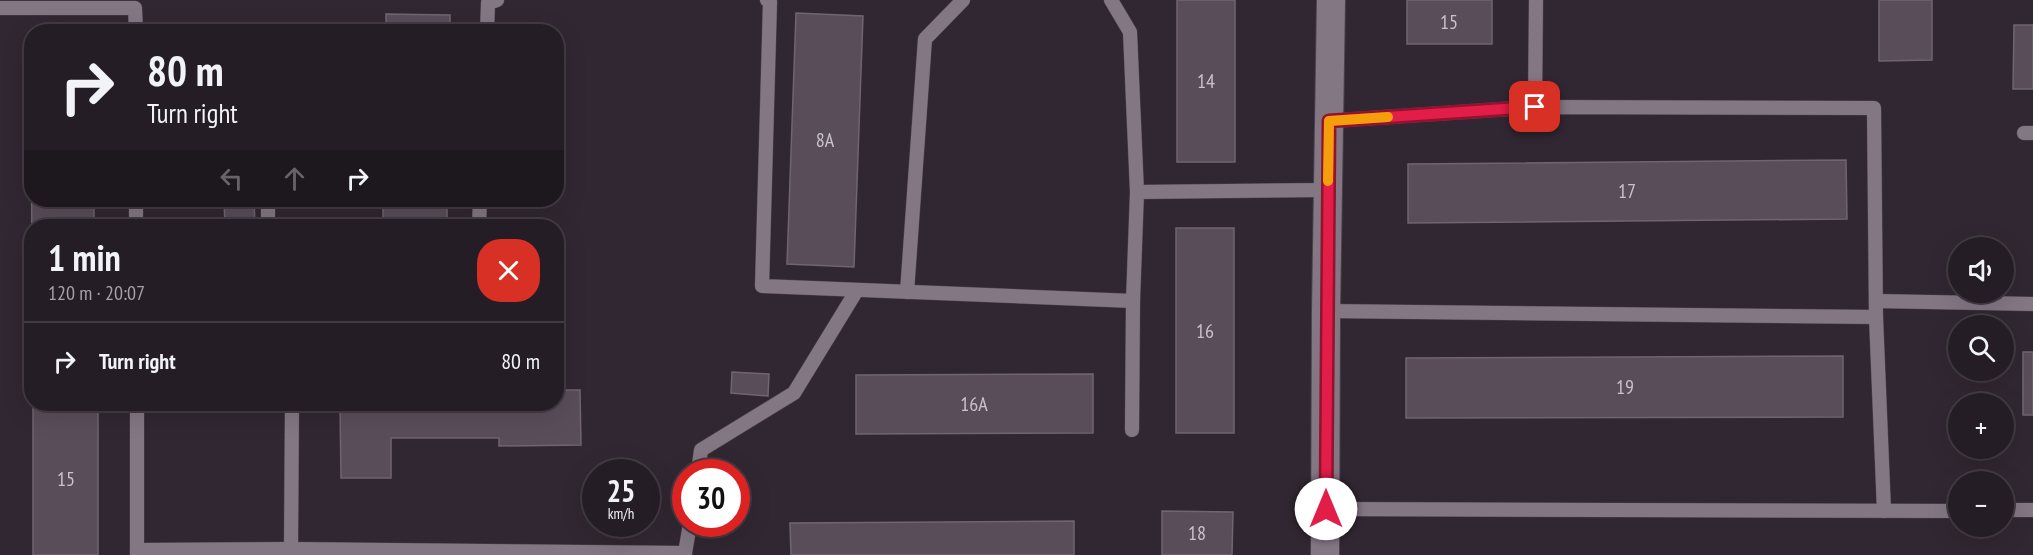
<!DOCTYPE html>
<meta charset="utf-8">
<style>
:root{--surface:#251d26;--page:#312a32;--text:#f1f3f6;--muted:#a3a2a7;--line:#423b43}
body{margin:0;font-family:"PT Sans Narrow",sans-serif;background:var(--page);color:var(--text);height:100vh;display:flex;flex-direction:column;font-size:22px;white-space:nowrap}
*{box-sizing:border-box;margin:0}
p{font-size:20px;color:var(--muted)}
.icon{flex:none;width:33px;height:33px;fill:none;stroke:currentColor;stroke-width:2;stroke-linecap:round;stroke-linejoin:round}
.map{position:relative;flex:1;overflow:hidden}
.sheet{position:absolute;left:24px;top:219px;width:540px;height:192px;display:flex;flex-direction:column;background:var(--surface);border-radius:24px;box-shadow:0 6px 24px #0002,0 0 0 2px var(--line)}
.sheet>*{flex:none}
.hud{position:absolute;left:24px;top:24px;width:540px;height:183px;border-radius:24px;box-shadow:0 6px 24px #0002,0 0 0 2px var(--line);background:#251d26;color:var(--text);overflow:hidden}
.fabs{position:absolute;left:1948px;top:237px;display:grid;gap:12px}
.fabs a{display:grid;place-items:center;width:66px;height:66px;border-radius:50%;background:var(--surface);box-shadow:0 6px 24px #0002,0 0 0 2px var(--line);font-size:30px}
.speed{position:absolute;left:582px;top:459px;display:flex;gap:12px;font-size:30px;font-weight:700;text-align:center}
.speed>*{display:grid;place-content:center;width:78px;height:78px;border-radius:50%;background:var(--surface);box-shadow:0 6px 24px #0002,0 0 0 2px var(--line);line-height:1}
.speed small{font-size:15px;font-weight:400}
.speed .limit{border:9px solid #d22;background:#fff;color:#111}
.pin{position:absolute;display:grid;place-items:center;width:51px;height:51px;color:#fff;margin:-26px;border-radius:12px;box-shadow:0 3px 9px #0006}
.me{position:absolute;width:66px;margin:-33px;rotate:0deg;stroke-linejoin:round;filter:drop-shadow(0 0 4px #0008)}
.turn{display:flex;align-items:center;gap:21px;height:126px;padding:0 24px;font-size:27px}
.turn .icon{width:78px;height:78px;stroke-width:2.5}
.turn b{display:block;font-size:42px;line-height:51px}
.lanes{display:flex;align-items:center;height:57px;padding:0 24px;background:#0003;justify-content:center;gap:30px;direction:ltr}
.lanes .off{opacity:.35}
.round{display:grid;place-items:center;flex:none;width:63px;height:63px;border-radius:24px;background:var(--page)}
.headline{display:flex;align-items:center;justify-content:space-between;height:102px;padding:0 24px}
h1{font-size:36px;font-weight:600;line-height:45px}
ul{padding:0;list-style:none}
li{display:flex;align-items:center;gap:18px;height:78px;padding:0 24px;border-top:2px solid var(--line)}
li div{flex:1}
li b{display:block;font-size:22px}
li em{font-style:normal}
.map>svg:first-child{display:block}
.building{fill:#5a4d5a;stroke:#716471;stroke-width:1.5}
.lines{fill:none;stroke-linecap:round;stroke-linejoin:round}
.service-casing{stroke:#4d434d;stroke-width:15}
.minor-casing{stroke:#4d434d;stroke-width:30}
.service{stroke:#847784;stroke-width:14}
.minor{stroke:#847784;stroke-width:28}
.route-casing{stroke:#92132f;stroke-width:15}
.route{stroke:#e11d48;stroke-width:10}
.slow{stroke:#f59e0b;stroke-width:10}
.labels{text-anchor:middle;stroke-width:6;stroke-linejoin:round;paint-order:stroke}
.number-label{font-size:20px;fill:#cac2ca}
</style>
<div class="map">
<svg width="2033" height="555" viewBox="0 0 2033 555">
<rect width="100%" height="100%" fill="#312732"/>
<g class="building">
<rect x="1177" y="0" width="58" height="162"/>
<rect x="1407" y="0" width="85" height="44"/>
<polygon points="1879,0 1932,0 1932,60 1879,61"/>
<polygon points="796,13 863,16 854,267 787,264"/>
<polygon points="386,14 450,15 450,32 386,32"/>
<polygon points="2014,25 2033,25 2033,89 2013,89"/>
<polygon points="31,34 32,200 94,200 94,226 32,226 32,303"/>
<polygon points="1846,160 1847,219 1408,223 1408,164"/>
<polygon points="224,200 254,200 255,226 225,226"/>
<rect x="383" y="200" width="64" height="26"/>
<rect x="1176" y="228" width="58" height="205"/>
<rect x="2023" y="352" width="10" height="63"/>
<polygon points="1843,356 1843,417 1406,418 1406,358"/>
<polygon points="732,372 769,374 768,396 731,393"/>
<polygon points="1093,374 1093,433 856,434 856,375"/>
<polygon points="556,390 580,390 581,445 499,446 499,438 391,438 391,478 341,478 340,404 556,404"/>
<rect x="33" y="404" width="65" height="151"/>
<polygon points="1162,511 1233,512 1232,555 1162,555"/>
<polygon points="1074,521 1074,555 791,555 790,523"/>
</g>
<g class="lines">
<g class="service-casing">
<g id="service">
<polyline points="767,0 770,2 762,286 1133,301 1137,192 1130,32 1111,0"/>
<polyline points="0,8 135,8 136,32"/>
<polyline points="487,32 488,3 497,0"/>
<polyline points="1535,107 1536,0"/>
<polyline points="1329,121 1535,107 1874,108 1876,317 1884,511"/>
<polyline points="2024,133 2033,133"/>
<polyline points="1137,192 1328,190"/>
<polyline points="136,200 136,226"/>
<polyline points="268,200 268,226"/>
<polyline points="479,226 480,200"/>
<polyline points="907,292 925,39 963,0"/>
<polyline points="1876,301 2033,304"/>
<polyline points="1326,311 1876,317"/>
<polyline points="137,404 137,555"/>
<polyline points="1132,430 1133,301"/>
<polyline points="698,472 701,450 794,393 857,290"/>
<polyline points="1326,509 1959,511"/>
<polyline points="2004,510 2033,510"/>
<polyline points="291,549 292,404"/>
<polyline points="137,550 291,549 685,553 685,555"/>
<polyline points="685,553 690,524"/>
</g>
</g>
<g class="minor-casing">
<polyline id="minor" points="1325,555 1326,311 1331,0"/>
</g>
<use href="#service" class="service"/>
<use href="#minor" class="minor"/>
</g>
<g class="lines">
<g class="route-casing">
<polyline id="route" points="1326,509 1329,121 1535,107"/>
</g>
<use href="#route" class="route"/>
<polyline class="slow" points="1328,181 1329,121 1388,117"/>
</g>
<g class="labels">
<g class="number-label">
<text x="1449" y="29">15</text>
<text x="1206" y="88">14</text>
<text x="825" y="147">8А</text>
<text x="1627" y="198">17</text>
<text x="1205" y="338">16</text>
<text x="1625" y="394">19</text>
<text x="974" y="411">16А</text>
<text x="66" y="486">15</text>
<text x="1197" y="540">18</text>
</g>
</g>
</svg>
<div class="fabs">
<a><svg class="icon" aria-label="sound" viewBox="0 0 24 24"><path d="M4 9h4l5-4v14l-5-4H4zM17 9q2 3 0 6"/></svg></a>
<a><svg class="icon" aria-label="search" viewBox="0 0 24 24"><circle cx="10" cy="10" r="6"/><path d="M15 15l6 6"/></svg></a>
<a>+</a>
<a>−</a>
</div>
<div class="speed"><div>25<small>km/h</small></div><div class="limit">30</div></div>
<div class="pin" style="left:1535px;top:107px;background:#d93025"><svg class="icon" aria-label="arrive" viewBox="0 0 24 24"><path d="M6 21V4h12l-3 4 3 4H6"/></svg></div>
<svg class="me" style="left:1326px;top:509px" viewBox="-20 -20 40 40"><circle r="19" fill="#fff"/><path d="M0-13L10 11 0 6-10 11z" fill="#e11d48"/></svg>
<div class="hud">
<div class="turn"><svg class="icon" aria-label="right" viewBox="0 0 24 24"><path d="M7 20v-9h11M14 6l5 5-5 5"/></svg><div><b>80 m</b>Turn right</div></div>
<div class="lanes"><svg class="icon off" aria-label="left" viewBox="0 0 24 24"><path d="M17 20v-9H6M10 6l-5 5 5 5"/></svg><svg class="icon off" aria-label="ahead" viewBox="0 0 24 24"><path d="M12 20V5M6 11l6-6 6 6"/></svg><svg class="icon" aria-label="right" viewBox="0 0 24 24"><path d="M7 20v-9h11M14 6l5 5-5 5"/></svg></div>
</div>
<section class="sheet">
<div class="headline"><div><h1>1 min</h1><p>120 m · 20:07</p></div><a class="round" style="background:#d93025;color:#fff"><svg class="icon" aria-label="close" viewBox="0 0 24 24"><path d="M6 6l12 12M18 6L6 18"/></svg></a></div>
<ul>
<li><svg class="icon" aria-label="right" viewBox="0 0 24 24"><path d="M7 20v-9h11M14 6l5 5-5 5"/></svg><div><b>Turn right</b></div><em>80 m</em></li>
</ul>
</section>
</div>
